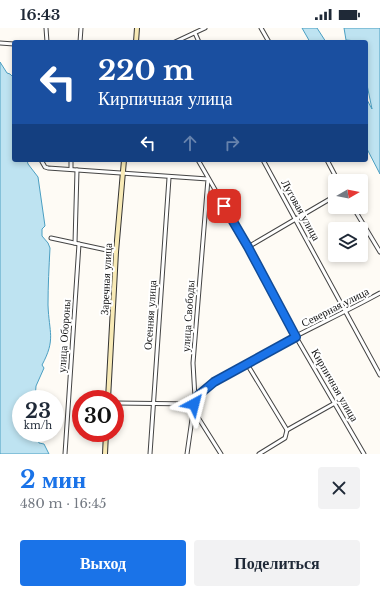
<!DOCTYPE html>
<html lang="ru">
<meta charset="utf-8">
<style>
:root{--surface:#fff;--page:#f2f2f3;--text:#1f2937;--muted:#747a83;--accent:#1a73e8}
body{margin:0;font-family:"Libre Baskerville",serif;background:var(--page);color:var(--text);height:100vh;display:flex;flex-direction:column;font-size:15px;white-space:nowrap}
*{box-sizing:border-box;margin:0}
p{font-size:13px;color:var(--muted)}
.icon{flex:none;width:22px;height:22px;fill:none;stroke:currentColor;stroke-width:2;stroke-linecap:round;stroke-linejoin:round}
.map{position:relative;height:426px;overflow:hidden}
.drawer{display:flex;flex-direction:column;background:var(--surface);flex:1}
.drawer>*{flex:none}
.top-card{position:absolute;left:12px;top:12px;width:356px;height:122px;border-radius:4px;box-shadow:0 2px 6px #0003;background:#1a4fa0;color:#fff;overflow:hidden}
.needle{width:26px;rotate:81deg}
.fabs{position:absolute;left:328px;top:146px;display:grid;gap:8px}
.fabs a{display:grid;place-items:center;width:40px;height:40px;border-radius:4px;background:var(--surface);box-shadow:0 2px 6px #0003;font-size:20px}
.speed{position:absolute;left:12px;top:362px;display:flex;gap:8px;font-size:20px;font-weight:700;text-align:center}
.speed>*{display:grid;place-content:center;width:52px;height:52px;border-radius:50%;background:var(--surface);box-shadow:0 2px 6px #0003;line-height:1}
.speed small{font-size:10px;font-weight:400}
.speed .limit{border:6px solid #d22;background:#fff;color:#111}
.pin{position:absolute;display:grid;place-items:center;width:34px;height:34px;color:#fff;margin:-17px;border-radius:8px;box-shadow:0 2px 6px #0006}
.me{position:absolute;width:44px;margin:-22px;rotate:38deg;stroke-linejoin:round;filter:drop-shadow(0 0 3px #0008)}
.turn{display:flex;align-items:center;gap:14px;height:84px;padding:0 20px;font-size:18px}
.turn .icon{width:52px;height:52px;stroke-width:2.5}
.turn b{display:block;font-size:28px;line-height:34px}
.lanes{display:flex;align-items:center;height:38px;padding:0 20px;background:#0003;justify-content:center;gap:20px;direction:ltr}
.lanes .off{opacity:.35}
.round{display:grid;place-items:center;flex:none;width:42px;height:42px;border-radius:4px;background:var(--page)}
.summary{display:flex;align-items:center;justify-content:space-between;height:68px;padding:0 20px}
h1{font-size:24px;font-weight:800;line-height:30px;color:var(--accent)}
.primary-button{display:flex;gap:8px;margin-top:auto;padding:8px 20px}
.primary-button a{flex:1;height:46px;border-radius:4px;background:var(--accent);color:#fff;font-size:16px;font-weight:800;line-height:46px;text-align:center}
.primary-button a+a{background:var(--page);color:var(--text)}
.status{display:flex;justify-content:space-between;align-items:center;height:28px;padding:0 20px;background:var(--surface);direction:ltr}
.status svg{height:11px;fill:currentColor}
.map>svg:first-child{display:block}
.water{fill:#bee3f1;stroke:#4b9fc2}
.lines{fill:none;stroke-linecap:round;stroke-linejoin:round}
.street-casing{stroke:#444;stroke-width:5}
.secondary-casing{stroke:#333;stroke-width:6}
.street{stroke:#fff;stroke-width:3}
.secondary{stroke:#f8eab6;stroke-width:4}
.route-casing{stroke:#114b97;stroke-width:10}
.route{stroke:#1a73e8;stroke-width:7}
.labels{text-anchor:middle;stroke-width:4;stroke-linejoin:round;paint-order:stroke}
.street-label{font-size:11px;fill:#111;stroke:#fff}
</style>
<div class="status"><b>16:43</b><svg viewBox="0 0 49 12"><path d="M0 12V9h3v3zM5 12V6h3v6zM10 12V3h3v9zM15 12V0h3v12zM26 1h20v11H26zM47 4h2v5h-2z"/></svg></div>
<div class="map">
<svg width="380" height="426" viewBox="0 0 380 426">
<rect width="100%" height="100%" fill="#fefbf5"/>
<g class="water">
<polygon points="302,0 317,0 326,14 310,14"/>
<polygon points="344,0 380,0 380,146 366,119 366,70 372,81 366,52 366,14 346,12"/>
<path d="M0,34L7,45L10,46L14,50V132H27L28,136L38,149L45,198L42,201V208L48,215L50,220C49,239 48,258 48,277C49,305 56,311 42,337L44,340L36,358L35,371H21V405H36L39,415L44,416L49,426H0Z"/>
</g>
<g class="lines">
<g class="street-casing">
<g id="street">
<polyline points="46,0 47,14"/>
<polyline points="261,0 269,14"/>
<polyline points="195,5 199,14"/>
<polyline points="80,14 81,0"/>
<polyline points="175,14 205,0"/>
<polyline points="0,15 14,16"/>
<polyline points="41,132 45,139 48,140 208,151 193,335 195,370 187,426"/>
<polyline points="198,132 248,219 296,309 364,426"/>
<polyline points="263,132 380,347"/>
<polyline points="327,132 338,153"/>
<polyline points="71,141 71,132"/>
<polyline points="353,179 380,224"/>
<polyline points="51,210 116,224"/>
<polyline points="75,215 77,142"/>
<polyline points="248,219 335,168"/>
<polyline points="247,336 287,402"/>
<path d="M195,370C250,326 318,299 380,265"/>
<polyline points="115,375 194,376"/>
<polyline points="194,383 221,426"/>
<polyline points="65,426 79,216"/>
<polyline points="150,426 169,150"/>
<polyline points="259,426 285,410 287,402 335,375"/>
</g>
</g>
<g class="secondary-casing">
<g id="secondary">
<polyline points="136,14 137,0"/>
<polyline points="108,371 116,224 124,132"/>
<polyline points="105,426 106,405"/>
</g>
</g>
<use href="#street" class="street"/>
<use href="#secondary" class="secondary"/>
</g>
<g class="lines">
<g class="route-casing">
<polyline id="route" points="194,376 195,370 214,354 296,309 248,219 224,178"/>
</g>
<use href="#route" class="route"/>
</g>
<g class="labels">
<g class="street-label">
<text transform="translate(301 182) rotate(61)" y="4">Луговая улица</text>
<text transform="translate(106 251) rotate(-87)" y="4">Заречная улица</text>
<text transform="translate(335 279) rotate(-27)" y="4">Северная улица</text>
<text transform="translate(150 287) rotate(-86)" y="4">Осенняя улица</text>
<text transform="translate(188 288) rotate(-86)" y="4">улица Свободы</text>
<text transform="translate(64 308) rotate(-86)" y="4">улица Обороны</text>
<text transform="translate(335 357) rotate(60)" y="4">Кирпичная улица</text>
</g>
</g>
</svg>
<div class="fabs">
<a><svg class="needle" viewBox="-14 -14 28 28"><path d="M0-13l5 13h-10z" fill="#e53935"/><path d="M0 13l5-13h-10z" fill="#747a83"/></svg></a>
<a><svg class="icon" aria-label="layers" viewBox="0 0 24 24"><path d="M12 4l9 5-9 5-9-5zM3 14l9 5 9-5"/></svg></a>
</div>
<div class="speed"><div>23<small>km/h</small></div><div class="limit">30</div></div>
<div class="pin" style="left:224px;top:178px;background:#d93025"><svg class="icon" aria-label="arrive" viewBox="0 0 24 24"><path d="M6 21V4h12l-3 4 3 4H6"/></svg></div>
<svg class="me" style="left:194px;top:376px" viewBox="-20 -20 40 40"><path d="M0-17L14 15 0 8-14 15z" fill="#1a73e8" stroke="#fff" stroke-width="4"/></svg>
<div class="top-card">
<div class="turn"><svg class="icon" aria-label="left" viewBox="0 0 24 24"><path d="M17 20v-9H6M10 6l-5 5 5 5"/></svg><div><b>220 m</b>Кирпичная улица</div></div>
<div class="lanes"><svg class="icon" aria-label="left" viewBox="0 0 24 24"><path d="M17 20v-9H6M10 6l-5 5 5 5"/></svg><svg class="icon off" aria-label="ahead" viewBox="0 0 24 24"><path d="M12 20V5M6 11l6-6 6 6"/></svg><svg class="icon off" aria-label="right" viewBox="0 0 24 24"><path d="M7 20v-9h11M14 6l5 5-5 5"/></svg></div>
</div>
</div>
<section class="drawer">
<div class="summary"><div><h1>2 мин</h1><p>480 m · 16:45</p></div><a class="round"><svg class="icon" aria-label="close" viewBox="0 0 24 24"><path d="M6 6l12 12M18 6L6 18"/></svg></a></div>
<div class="primary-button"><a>Выход</a><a>Поделиться</a></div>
</section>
